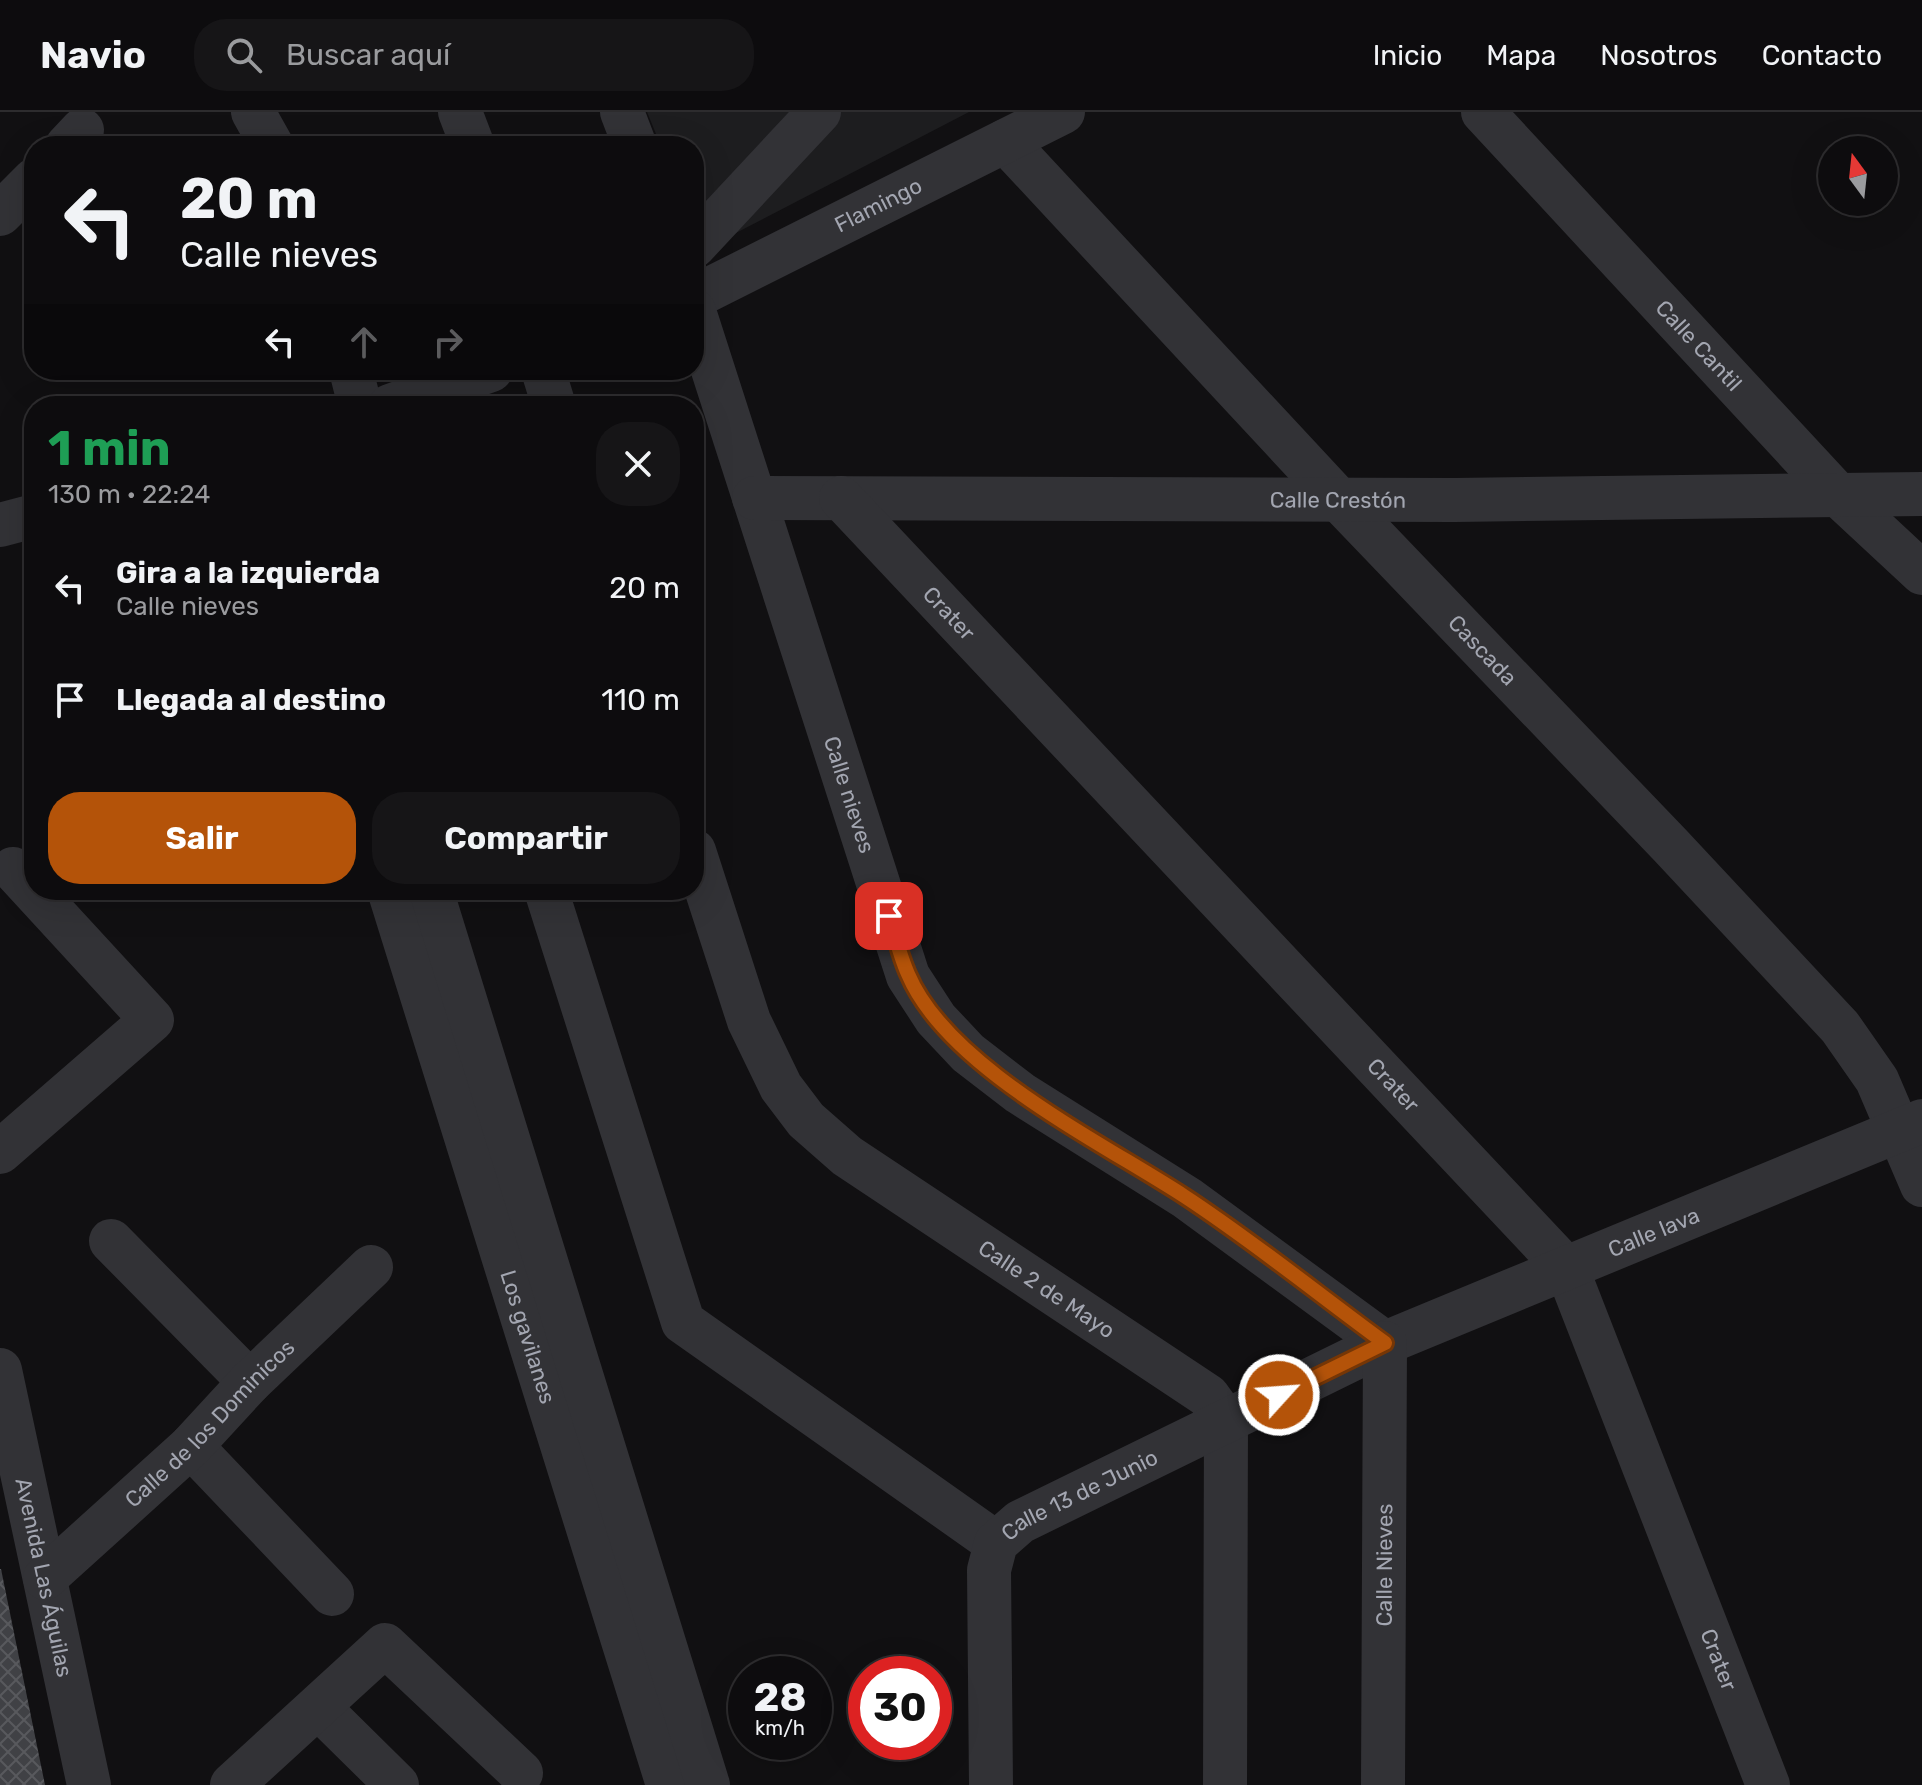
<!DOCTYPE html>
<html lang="es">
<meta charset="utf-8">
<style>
:root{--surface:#0d0c0e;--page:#161517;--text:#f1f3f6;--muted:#9a9b9e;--line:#2d2c2e;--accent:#b45309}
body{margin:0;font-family:Rubik,sans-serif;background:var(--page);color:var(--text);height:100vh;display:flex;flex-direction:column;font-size:30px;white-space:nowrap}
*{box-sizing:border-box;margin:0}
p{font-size:26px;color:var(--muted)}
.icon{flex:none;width:44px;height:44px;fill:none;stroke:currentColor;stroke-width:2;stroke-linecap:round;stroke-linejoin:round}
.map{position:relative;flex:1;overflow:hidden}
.details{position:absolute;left:24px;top:284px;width:680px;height:504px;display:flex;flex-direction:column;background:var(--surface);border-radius:32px;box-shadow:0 8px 32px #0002,0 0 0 2px var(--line)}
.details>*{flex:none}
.hud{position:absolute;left:24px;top:24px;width:680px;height:244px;border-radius:32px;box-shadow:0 8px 32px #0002,0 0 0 2px var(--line);background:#0d0c0e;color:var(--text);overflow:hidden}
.needle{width:52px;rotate:345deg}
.tools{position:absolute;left:1818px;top:24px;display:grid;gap:16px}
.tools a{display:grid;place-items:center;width:80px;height:80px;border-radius:50%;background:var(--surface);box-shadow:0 8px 32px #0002,0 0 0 2px var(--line);font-size:40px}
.speed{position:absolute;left:728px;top:1544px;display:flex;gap:16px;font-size:40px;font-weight:700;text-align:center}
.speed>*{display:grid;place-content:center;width:104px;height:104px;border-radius:50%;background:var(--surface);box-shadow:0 8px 32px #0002,0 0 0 2px var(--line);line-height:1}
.speed small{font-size:20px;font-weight:400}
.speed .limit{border:12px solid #d22;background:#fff;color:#111}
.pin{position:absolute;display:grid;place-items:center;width:68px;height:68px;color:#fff;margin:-34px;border-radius:16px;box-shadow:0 4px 12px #0006}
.me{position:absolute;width:88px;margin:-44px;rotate:64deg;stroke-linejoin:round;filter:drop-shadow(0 0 6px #0008)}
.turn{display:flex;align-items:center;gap:28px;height:168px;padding:0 24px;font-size:36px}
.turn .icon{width:104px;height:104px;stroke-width:2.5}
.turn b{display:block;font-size:56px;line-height:68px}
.lanes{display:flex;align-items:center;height:76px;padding:0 24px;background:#0003;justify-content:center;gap:40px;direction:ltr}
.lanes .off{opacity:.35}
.round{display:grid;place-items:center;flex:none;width:84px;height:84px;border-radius:32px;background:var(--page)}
.headline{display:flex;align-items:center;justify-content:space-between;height:136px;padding:0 24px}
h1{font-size:48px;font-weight:700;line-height:60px;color:#1e9e55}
.primary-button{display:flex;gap:16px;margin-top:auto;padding:16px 24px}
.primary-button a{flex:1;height:92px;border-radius:32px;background:var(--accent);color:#fff;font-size:32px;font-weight:700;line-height:92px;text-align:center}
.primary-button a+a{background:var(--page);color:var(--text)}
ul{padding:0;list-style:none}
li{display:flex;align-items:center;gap:24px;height:112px;padding:0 24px}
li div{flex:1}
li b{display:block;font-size:30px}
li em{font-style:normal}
header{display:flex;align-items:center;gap:48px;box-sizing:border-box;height:112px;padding:0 40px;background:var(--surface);border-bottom:2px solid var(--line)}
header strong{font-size:38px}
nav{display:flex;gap:44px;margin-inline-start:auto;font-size:28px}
.search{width:560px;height:72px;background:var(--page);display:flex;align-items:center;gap:20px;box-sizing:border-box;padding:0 28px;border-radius:32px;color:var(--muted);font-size:30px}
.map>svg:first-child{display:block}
.built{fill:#1d1d1f}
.building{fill:url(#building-cross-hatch)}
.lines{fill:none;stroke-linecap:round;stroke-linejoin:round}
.minor{stroke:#323236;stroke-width:44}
.route-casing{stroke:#753606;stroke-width:20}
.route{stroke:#b45309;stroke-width:14}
.labels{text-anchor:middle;stroke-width:8;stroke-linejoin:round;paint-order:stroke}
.street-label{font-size:22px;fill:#a3a6b1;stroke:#0c0c0d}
</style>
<header>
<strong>Navio</strong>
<div class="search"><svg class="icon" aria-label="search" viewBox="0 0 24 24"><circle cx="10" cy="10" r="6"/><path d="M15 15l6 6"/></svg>Buscar aquí</div>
<nav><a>Inicio</a><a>Mapa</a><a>Nosotros</a><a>Contacto</a></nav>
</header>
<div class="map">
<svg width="1922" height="1673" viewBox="0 0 1922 1673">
<defs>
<pattern id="building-cross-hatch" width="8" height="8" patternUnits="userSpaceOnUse" patternTransform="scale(2)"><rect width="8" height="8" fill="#404145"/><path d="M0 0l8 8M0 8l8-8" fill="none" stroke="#58595d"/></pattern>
</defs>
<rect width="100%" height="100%" fill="#111012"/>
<polygon class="built" points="647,0 969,0 705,137 694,112 694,34 661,34"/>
<polygon class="building" points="0,1457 1,1457 45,1673 0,1673"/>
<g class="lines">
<g class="minor">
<polyline points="253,0 272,34"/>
<polyline points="460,0 473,34"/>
<polyline points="622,0 635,34"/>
<path id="s1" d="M1483,0L1837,382L1922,461"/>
<path id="s2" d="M1005,29L1339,388L1670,733L1840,915L1877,968L1922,1073"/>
<polyline points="67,34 82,18"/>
<polyline points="0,102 34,68"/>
<polyline points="694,134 819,0"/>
<path id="s3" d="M694,185L1063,0"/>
<path id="s4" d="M694,199L908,864L936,907L968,941L1020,981L1187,1086L1385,1231"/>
<polyline points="351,258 360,294"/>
<polyline points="543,258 554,294"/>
<polyline points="390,294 491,258"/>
<path id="s5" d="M754,386L1455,388L1922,382"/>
<path id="s6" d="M841,386L1567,1157L1768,1673"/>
<polyline points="0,413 34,404"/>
<path id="s7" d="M694,739L749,909L781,975L806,1008L847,1044L1208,1284L1226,1309L1225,1673"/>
<path id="s8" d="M389,778L668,1673"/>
<polyline points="431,778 708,1673"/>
<polyline points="546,778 683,1210 996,1431"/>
<polyline points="0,1040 152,908 13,757"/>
<polyline points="111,1129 250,1270"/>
<path id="s9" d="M0,1258L89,1673"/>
<polyline points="191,1334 332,1482"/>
<path id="s10" d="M45,1466L191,1334L250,1270L371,1155"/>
<polyline points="318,1595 397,1673"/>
<polyline points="232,1673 385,1533 521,1661"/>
<path id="s11" d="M991,1673L989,1458L996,1431L1020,1410L1385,1231L1922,1009"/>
<path id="s12" d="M1383,1673L1385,1231"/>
</g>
</g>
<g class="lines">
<g class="route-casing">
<path id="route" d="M889,804C895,823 900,844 908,862C947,955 1101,1030 1184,1084C1253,1129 1318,1182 1385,1231L1279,1283"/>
</g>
<use href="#route" class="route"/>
</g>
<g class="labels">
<g class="street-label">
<text dy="8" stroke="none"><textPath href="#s3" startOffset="206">Flamingo</textPath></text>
<text dy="8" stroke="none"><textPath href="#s1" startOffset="318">Calle Cantil</textPath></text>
<text dy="8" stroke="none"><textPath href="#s5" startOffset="584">Calle Crestón</textPath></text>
<text dy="8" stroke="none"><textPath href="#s6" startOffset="158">Crater</textPath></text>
<text dy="8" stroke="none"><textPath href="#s2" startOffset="698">Cascada</textPath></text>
<text dy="8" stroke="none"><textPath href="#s4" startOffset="508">Calle nieves</textPath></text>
<text dy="8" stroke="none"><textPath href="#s6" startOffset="806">Crater</textPath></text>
<text dy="8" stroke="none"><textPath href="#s11" startOffset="972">Calle lava</textPath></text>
<text dy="8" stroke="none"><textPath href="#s7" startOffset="588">Calle 2 de Mayo</textPath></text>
<text dy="8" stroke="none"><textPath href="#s8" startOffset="468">Los gavilanes</textPath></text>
<text dy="8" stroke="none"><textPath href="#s10" startOffset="226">Calle de los Dominicos</textPath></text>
<text dy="8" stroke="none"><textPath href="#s11" startOffset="340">Calle 13 de Junio</textPath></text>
<text dy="8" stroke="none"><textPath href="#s12" startOffset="220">Calle Nieves</textPath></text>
<text dy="8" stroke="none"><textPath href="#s9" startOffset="212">Avenida Las Águilas</textPath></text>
<text dy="8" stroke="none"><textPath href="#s6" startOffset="1478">Crater</textPath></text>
</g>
</g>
</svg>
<div class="tools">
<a><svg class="needle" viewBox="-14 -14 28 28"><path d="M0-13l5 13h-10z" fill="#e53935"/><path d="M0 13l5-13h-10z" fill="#9a9b9e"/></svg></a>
</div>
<div class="speed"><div>28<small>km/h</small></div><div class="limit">30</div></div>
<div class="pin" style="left:889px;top:804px;background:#d93025"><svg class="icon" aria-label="arrive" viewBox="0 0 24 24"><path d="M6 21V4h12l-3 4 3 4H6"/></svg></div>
<svg class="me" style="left:1279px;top:1283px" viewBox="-20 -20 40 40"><circle r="17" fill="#b45309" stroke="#fff" stroke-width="3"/><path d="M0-11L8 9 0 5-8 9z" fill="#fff"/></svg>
<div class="hud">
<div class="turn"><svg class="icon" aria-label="left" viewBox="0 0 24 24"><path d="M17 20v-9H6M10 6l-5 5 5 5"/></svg><div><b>20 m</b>Calle nieves</div></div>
<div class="lanes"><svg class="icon" aria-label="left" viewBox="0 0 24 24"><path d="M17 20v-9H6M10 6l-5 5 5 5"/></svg><svg class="icon off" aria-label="ahead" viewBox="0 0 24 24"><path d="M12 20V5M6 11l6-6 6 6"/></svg><svg class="icon off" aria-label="right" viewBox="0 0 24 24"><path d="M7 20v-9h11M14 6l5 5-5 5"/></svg></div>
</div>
<section class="details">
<div class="headline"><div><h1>1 min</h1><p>130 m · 22:24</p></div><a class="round"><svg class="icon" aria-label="close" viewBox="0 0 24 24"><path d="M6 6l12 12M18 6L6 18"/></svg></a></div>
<ul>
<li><svg class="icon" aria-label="left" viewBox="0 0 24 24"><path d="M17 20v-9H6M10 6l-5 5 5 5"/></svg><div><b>Gira a la izquierda</b><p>Calle nieves</p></div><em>20 m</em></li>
<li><svg class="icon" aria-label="arrive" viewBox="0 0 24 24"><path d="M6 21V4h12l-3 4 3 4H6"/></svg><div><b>Llegada al destino</b></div><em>110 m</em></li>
</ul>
<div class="primary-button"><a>Salir</a><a>Compartir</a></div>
</section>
</div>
